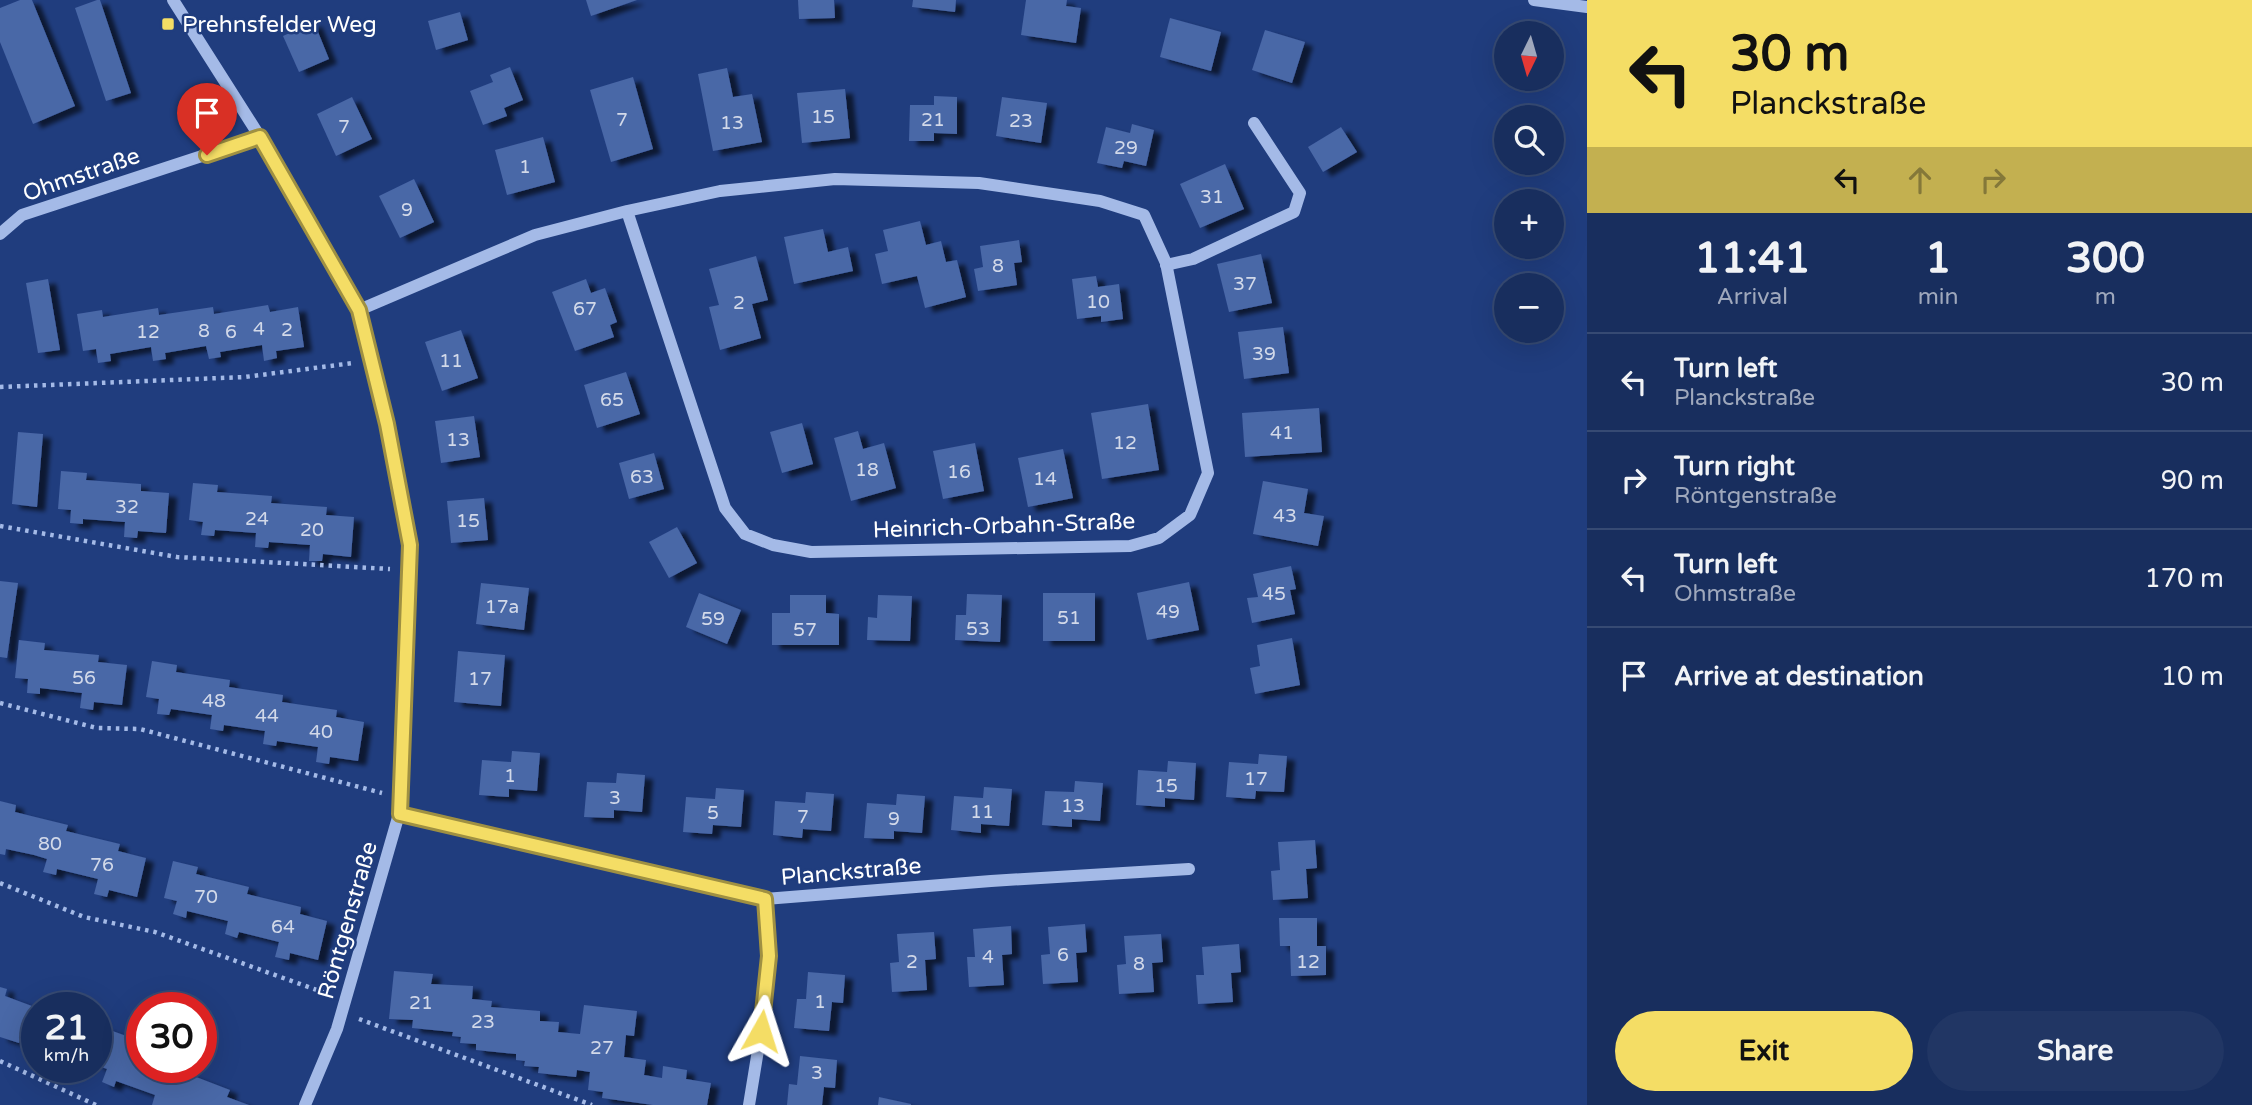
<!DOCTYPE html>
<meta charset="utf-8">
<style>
:root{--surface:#182e5e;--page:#213664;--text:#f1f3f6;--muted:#9fa8bc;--line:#364a73;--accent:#f4dd65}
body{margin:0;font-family:"Varela Round",sans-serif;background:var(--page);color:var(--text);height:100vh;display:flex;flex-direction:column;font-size:26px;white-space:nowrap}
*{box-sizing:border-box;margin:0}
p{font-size:23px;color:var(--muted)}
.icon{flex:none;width:38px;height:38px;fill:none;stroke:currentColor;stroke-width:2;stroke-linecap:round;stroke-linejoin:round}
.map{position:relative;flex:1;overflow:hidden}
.drawer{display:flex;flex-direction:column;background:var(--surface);width:665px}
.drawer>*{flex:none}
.guide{background:#f4dd65;color:#111;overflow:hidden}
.needle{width:46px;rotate:185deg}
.fabs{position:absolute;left:1494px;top:21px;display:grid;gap:14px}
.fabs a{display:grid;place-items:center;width:70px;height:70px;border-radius:50%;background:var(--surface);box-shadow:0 7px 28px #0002,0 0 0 2px var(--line);font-size:35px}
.speed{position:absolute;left:21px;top:992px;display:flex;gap:14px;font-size:35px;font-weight:700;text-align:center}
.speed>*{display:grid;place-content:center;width:91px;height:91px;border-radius:50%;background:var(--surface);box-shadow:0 7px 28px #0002,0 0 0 2px var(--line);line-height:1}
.speed small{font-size:18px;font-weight:400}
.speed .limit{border:10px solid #d22;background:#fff;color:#111}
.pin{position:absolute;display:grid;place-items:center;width:60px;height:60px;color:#fff;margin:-72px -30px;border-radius:50% 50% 50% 0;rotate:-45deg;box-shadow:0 0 7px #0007}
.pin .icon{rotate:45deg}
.me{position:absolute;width:77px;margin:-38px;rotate:6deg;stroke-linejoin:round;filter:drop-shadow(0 0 5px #0008)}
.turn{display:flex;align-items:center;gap:24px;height:147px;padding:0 28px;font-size:32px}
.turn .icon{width:91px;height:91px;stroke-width:2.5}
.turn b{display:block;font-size:49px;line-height:60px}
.lanes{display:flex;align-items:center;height:66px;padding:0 28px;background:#0003;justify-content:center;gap:35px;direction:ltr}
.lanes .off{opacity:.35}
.eta{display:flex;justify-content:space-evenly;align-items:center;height:119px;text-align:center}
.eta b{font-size:42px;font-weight:700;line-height:49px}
.button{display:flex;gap:14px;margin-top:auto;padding:14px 28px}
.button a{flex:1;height:80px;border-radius:42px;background:var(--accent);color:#111;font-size:28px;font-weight:700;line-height:80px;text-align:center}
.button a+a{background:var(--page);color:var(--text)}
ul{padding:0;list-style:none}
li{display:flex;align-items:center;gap:21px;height:98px;padding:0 28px;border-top:2px solid var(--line)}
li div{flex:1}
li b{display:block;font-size:26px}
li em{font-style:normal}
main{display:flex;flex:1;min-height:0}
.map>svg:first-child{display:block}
.building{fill:#4967a7;filter:url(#shadow)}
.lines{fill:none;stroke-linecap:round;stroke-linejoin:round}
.path{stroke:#a4bae7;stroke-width:4.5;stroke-dasharray:3.5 5;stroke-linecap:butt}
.minor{stroke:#a4bae7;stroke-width:12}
.route-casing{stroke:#9f9042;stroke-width:18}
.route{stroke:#f4dd65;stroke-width:12}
.poi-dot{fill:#f4dd65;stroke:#203d7e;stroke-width:2.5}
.labels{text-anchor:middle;stroke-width:5;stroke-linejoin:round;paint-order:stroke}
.number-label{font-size:19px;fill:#d2d9e9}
.poi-label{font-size:23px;fill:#fff;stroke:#203d7e;text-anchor:start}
.street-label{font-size:23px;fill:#fff;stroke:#203d7e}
</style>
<main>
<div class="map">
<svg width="1587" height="1105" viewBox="0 0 1587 1105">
<defs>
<filter id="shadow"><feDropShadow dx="8" dy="4.5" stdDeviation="2" flood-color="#0009"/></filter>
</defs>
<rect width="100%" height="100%" fill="#203d7e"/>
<g class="building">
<polygon points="20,0 32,0 75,106 33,124 0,42 0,8"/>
<polygon points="97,0 100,0 131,93 106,101 75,8"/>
<polygon points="586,0 637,0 591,16"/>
<polygon points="798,0 834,0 835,18 799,19"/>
<polygon points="913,0 956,0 955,12 912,7"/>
<polygon points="1026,0 1067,0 1066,6 1081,8 1076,43 1021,35"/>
<polygon points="460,12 468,40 436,50 428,21"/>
<polygon points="1170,18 1221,32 1211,71 1160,57"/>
<polygon points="314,22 329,59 299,72 283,36"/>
<polygon points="1265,30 1305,42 1292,83 1252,70"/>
<polygon points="510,67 523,100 504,108 507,116 483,125 470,91 493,82 490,75"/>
<polygon points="727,68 733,97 752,94 762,142 713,151 698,74"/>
<polygon points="633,77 653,149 611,162 590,90"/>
<polygon points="845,89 850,138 802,143 797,93"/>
<polygon points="934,96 957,97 957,134 934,133 934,141 909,141 910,105 934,105"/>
<polygon points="352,97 372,139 336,156 317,114"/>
<polygon points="1002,97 1047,103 1041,143 996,136"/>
<polygon points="1132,124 1154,130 1146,166 1124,161 1122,168 1097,163 1106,127 1130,133"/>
<polygon points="1341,127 1357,152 1323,172 1308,147"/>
<polygon points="543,137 555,182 507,195 495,150"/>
<polygon points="1225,164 1244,209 1200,228 1180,184"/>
<polygon points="414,179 434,222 400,238 379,196"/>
<polygon points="920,221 926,245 941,241 946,262 957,260 966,297 925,308 917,276 882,284 875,254 888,251 883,230"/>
<polygon points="823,229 828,252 848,247 853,271 794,284 784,237"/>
<polygon points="1019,240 1022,262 1014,263 1017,285 978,291 974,269 983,267 980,246"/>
<polygon points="1261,254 1272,303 1229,312 1217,264"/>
<polygon points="756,256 768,300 752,304 761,338 720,350 709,307 719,305 709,269"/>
<polygon points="1096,276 1098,287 1119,284 1123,319 1101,322 1101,316 1077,319 1072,279"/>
<polygon points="48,279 60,350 38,353 26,283"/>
<polygon points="586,279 591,293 605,288 617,322 610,325 614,337 575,351 552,292"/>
<polygon points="268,305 270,312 298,307 304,347 276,351 277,358 264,361 262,345 220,352 221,357 209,359 206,346 165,353 166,359 153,361 151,347 110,354 111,361 98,363 96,349 83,351 77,314 102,310 103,317 158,308 159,315 213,307 214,314"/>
<polygon points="1283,327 1289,373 1244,379 1238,332"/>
<polygon points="461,330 478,378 442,391 425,342"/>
<polygon points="626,372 640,414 597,428 584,385"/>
<polygon points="1148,404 1159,470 1102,479 1091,413"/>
<polygon points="1319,408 1322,452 1245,457 1242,413"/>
<polygon points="474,416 480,457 441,463 435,421"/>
<polygon points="802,423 813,464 782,473 770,432"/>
<polygon points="858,431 863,449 884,443 896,488 851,501 834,438"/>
<polygon points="18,432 43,434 37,507 12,504"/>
<polygon points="975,443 984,491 943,499 933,451"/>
<polygon points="1063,449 1073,498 1028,507 1018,458"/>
<polygon points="654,453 664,489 629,499 619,463"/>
<polygon points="61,471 87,473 86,480 141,484 141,491 169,493 166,533 138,531 137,538 124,537 125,522 83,519 83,524 70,523 71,510 58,509"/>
<polygon points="1263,481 1308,489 1304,513 1324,516 1318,546 1253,534"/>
<polygon points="193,483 218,485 217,492 272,496 271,503 327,507 326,515 354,517 351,557 323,554 322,561 309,561 310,545 269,542 268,548 255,547 256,533 215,530 214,536 201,535 203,522 189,520"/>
<polygon points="484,498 488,540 451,543 447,501"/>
<polygon points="677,527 697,563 669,578 649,542"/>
<polygon points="1291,566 1296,589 1290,590 1295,614 1252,623 1247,598 1258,597 1253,574"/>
<polygon points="0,581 18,583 7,658 0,657"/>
<polygon points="1189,582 1199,630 1147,640 1137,593"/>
<polygon points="481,583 529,588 524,630 476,624"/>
<polygon points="699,593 741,610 727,644 686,627"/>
<rect x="1043" y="593" width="52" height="48"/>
<polygon points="967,594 1002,595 1000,642 955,640 956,615 966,615"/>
<polygon points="790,595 826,595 826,613 839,614 839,645 772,645 772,613 790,613"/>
<polygon points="878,595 912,596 910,641 867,640 868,617 877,618"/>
<polygon points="1292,638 1300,685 1255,694 1250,668 1260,666 1257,645"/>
<polygon points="19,640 45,643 44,650 99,655 98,662 127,665 122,705 94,702 93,710 80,708 82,693 40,688 40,694 27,693 28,679 15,678"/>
<polygon points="458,651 505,655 501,706 454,702"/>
<polygon points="152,661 177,665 176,672 230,680 229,687 283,695 282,702 337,710 336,717 364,722 358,761 330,757 329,764 316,762 318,747 277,741 276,746 263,744 265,731 224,725 223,731 210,729 212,715 171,709 169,715 157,714 159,699 146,697"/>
<polygon points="512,751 540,753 537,791 509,789 509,797 479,795 482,760 511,762"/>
<polygon points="1259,754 1287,756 1284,792 1256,791 1255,799 1226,797 1229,762 1258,764"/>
<polygon points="1168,761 1196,763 1194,800 1165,798 1165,807 1136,805 1138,770 1167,772"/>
<polygon points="617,773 645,775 642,812 614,810 614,818 584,817 587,782 616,783"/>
<polygon points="1075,781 1103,783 1100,821 1072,819 1072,827 1042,825 1045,791 1074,792"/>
<polygon points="984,787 1012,789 1009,826 981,824 981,833 951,830 954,796 983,798"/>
<polygon points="716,788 744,790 741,827 713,825 712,834 683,832 686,797 715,799"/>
<polygon points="806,792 834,794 831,831 803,829 802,838 773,835 775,801 805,803"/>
<polygon points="897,794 925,796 922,833 894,831 894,839 864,838 867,803 896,805"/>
<polygon points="0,801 16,805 15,812 68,825 66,831 120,844 118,851 146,858 137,897 109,890 107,897 94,894 98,879 57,869 56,875 43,872 47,859 34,855 6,849 5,855 0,854"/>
<polygon points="1315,840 1317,868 1306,869 1308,898 1273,900 1271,871 1280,870 1278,842"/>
<polygon points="173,861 198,867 196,874 249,887 247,894 301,907 300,914 327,921 318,960 290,953 289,960 275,957 279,942 239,932 237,938 225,934 228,921 187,911 186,918 173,914 177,901 164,898"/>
<polygon points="1279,918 1317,918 1317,946 1326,946 1326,975 1291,976 1290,946 1280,946"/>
<polygon points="1085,924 1087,952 1076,953 1078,982 1043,984 1041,955 1050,954 1048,927"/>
<polygon points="1011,926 1012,954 1002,955 1004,985 969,987 967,957 975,957 973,929"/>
<polygon points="934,932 936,959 925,960 927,990 892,992 890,963 899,962 897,934"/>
<polygon points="1161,934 1163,962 1152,963 1154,992 1119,994 1117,965 1126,964 1124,936"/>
<polygon points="1239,944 1241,972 1231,973 1233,1002 1198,1004 1196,975 1204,975 1202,947"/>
<polygon points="394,971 433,974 431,984 473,986 472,999 492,1001 491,1007 540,1011 540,1021 559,1022 558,1032 580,1034 584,1005 637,1011 634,1036 626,1035 624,1057 646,1060 644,1075 662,1078 663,1066 687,1070 686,1079 711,1083 707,1105 653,1105 602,1098 603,1092 588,1090 590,1072 577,1070 576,1077 538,1073 539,1067 524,1066 525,1061 516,1060 516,1054 476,1050 476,1044 460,1043 461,1037 452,1036 453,1032 412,1028 413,1020 389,1019"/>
<polygon points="808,972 845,975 843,1003 832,1002 829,1031 794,1028 797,999 806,999"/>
<polygon points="0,987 7,989 5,996 32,1006 19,1043 0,1037"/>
<polygon points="96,1025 132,1038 129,1045 142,1050 142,1068 179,1068 178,1070 230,1090 227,1097 249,1105 152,1105 155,1095 116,1081 114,1087 102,1082 107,1069 96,1065"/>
<polygon points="800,1056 837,1060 835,1088 824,1087 822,1105 787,1105 789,1084 797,1085"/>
<polygon points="879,1097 911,1104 911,1105 878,1105"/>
</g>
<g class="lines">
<g class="path">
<polyline points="0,387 245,377 353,363"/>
<polyline points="0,526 177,557 390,569"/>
<polyline points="0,703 97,728 140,729 382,793"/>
<polyline points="0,883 84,917 155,932 328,994"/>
<polyline points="359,1019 592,1105"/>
<polyline points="0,1061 96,1105"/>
</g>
<g class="minor">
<polyline points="173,0 260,137 359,310 387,424 410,545 399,814 337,1029 305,1105"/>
<polyline points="1534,0 1587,7"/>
<polyline points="0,234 22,215 260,137"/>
<polyline points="1166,265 1193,259 1294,212 1300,193 1254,123"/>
<polyline points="359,310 535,235 627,211 720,191 835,179 979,183 1100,201 1144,215 1166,263 1208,473 1190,515 1159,538 1130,546 811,552 773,545 745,534 725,508 627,211"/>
<polyline points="399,814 765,899 991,881 1189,869"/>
<polyline points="749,1105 761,1032 769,956 765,899"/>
</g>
</g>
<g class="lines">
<g class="route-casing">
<polyline id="route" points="207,155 260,137 359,310 387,424 410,545 400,814 765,899 769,956 761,1031"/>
</g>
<use href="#route" class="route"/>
</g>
<rect class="poi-dot" x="161" y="17" width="14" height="14" rx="3.5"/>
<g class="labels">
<g class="number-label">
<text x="823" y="123">15</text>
<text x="622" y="126">7</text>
<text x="933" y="126">21</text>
<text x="1021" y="127">23</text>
<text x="732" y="129">13</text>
<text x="344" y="133">7</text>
<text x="1126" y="154">29</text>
<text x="525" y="173">1</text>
<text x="1212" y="203">31</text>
<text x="407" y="216">9</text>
<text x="998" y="272">8</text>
<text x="1245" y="290">37</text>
<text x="1098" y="308">10</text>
<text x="739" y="309">2</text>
<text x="585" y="315">67</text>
<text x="259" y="335">4</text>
<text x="287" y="336">2</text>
<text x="204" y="337">8</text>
<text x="148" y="338">12</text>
<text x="231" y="338">6</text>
<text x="1264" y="360">39</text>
<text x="451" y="367">11</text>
<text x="612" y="406">65</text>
<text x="1282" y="439">41</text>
<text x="458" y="446">13</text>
<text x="1125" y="449">12</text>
<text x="867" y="476">18</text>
<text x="959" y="478">16</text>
<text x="642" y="483">63</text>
<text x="1045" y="485">14</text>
<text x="127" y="513">32</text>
<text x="1285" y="522">43</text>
<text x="257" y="525">24</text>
<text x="468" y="527">15</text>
<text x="312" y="536">20</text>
<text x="1274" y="600">45</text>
<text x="502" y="613">17a</text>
<text x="1168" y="618">49</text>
<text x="1069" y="624">51</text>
<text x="713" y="625">59</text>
<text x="978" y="635">53</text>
<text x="805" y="636">57</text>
<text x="84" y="684">56</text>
<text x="480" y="685">17</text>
<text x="214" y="707">48</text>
<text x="267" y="722">44</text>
<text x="321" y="738">40</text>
<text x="510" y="782">1</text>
<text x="1256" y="785">17</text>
<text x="1166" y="792">15</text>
<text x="615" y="804">3</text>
<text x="1073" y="812">13</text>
<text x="982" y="818">11</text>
<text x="713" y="819">5</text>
<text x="803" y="823">7</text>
<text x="894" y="825">9</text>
<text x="50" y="850">80</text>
<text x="102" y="871">76</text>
<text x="206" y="903">70</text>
<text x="283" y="933">64</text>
<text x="1063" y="961">6</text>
<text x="988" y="963">4</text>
<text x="912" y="968">2</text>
<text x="1308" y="968">12</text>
<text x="1139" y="970">8</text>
<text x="820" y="1008">1</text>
<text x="421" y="1009">21</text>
<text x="483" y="1028">23</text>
<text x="602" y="1054">27</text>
<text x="817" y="1079">3</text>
</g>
<g class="poi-label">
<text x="182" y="32">Prehnsfelder Weg</text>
</g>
<g class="street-label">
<text transform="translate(81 174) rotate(-19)" y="8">Ohmstraße</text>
<text transform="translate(1004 525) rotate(-2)" y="8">Heinrich-Orbahn-Straße</text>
<text transform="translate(851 871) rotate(-5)" y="8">Planckstraße</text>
<text transform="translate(347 920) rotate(-74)" y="8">Röntgenstraße</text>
</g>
</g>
</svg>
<div class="fabs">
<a><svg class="needle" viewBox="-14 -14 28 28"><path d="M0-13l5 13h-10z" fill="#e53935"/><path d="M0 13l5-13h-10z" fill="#9fa8bc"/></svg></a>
<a><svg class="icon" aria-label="search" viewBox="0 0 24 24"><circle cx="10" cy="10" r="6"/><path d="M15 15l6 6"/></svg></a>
<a>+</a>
<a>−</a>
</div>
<div class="speed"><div>21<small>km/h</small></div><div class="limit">30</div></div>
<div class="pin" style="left:207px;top:155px;background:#d93025"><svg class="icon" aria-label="arrive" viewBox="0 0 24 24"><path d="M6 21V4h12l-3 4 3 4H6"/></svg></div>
<svg class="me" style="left:761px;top:1031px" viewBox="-20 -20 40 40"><path d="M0-17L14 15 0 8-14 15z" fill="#f4dd65" stroke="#fff" stroke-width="4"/></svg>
</div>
<section class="drawer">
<div class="guide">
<div class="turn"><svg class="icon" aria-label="left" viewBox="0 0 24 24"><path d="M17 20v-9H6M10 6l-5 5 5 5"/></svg><div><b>30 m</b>Planckstraße</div></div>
<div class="lanes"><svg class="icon" aria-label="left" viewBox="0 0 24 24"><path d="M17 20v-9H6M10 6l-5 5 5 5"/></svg><svg class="icon off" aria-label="ahead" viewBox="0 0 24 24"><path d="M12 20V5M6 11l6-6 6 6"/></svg><svg class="icon off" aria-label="right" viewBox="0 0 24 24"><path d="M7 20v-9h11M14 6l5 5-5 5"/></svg></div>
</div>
<div class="eta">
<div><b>11:41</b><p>Arrival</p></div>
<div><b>1</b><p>min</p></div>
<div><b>300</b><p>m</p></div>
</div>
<ul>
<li><svg class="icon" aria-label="left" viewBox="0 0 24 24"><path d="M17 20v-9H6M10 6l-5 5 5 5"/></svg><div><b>Turn left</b><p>Planckstraße</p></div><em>30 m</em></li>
<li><svg class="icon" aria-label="right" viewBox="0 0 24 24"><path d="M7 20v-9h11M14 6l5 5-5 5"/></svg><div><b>Turn right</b><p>Röntgenstraße</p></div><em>90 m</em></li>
<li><svg class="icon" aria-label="left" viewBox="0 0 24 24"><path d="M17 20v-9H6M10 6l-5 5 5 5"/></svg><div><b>Turn left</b><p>Ohmstraße</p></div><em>170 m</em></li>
<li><svg class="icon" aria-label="arrive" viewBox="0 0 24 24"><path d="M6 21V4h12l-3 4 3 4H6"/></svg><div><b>Arrive at destination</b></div><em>10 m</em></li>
</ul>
<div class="button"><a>Exit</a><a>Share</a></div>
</section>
</main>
